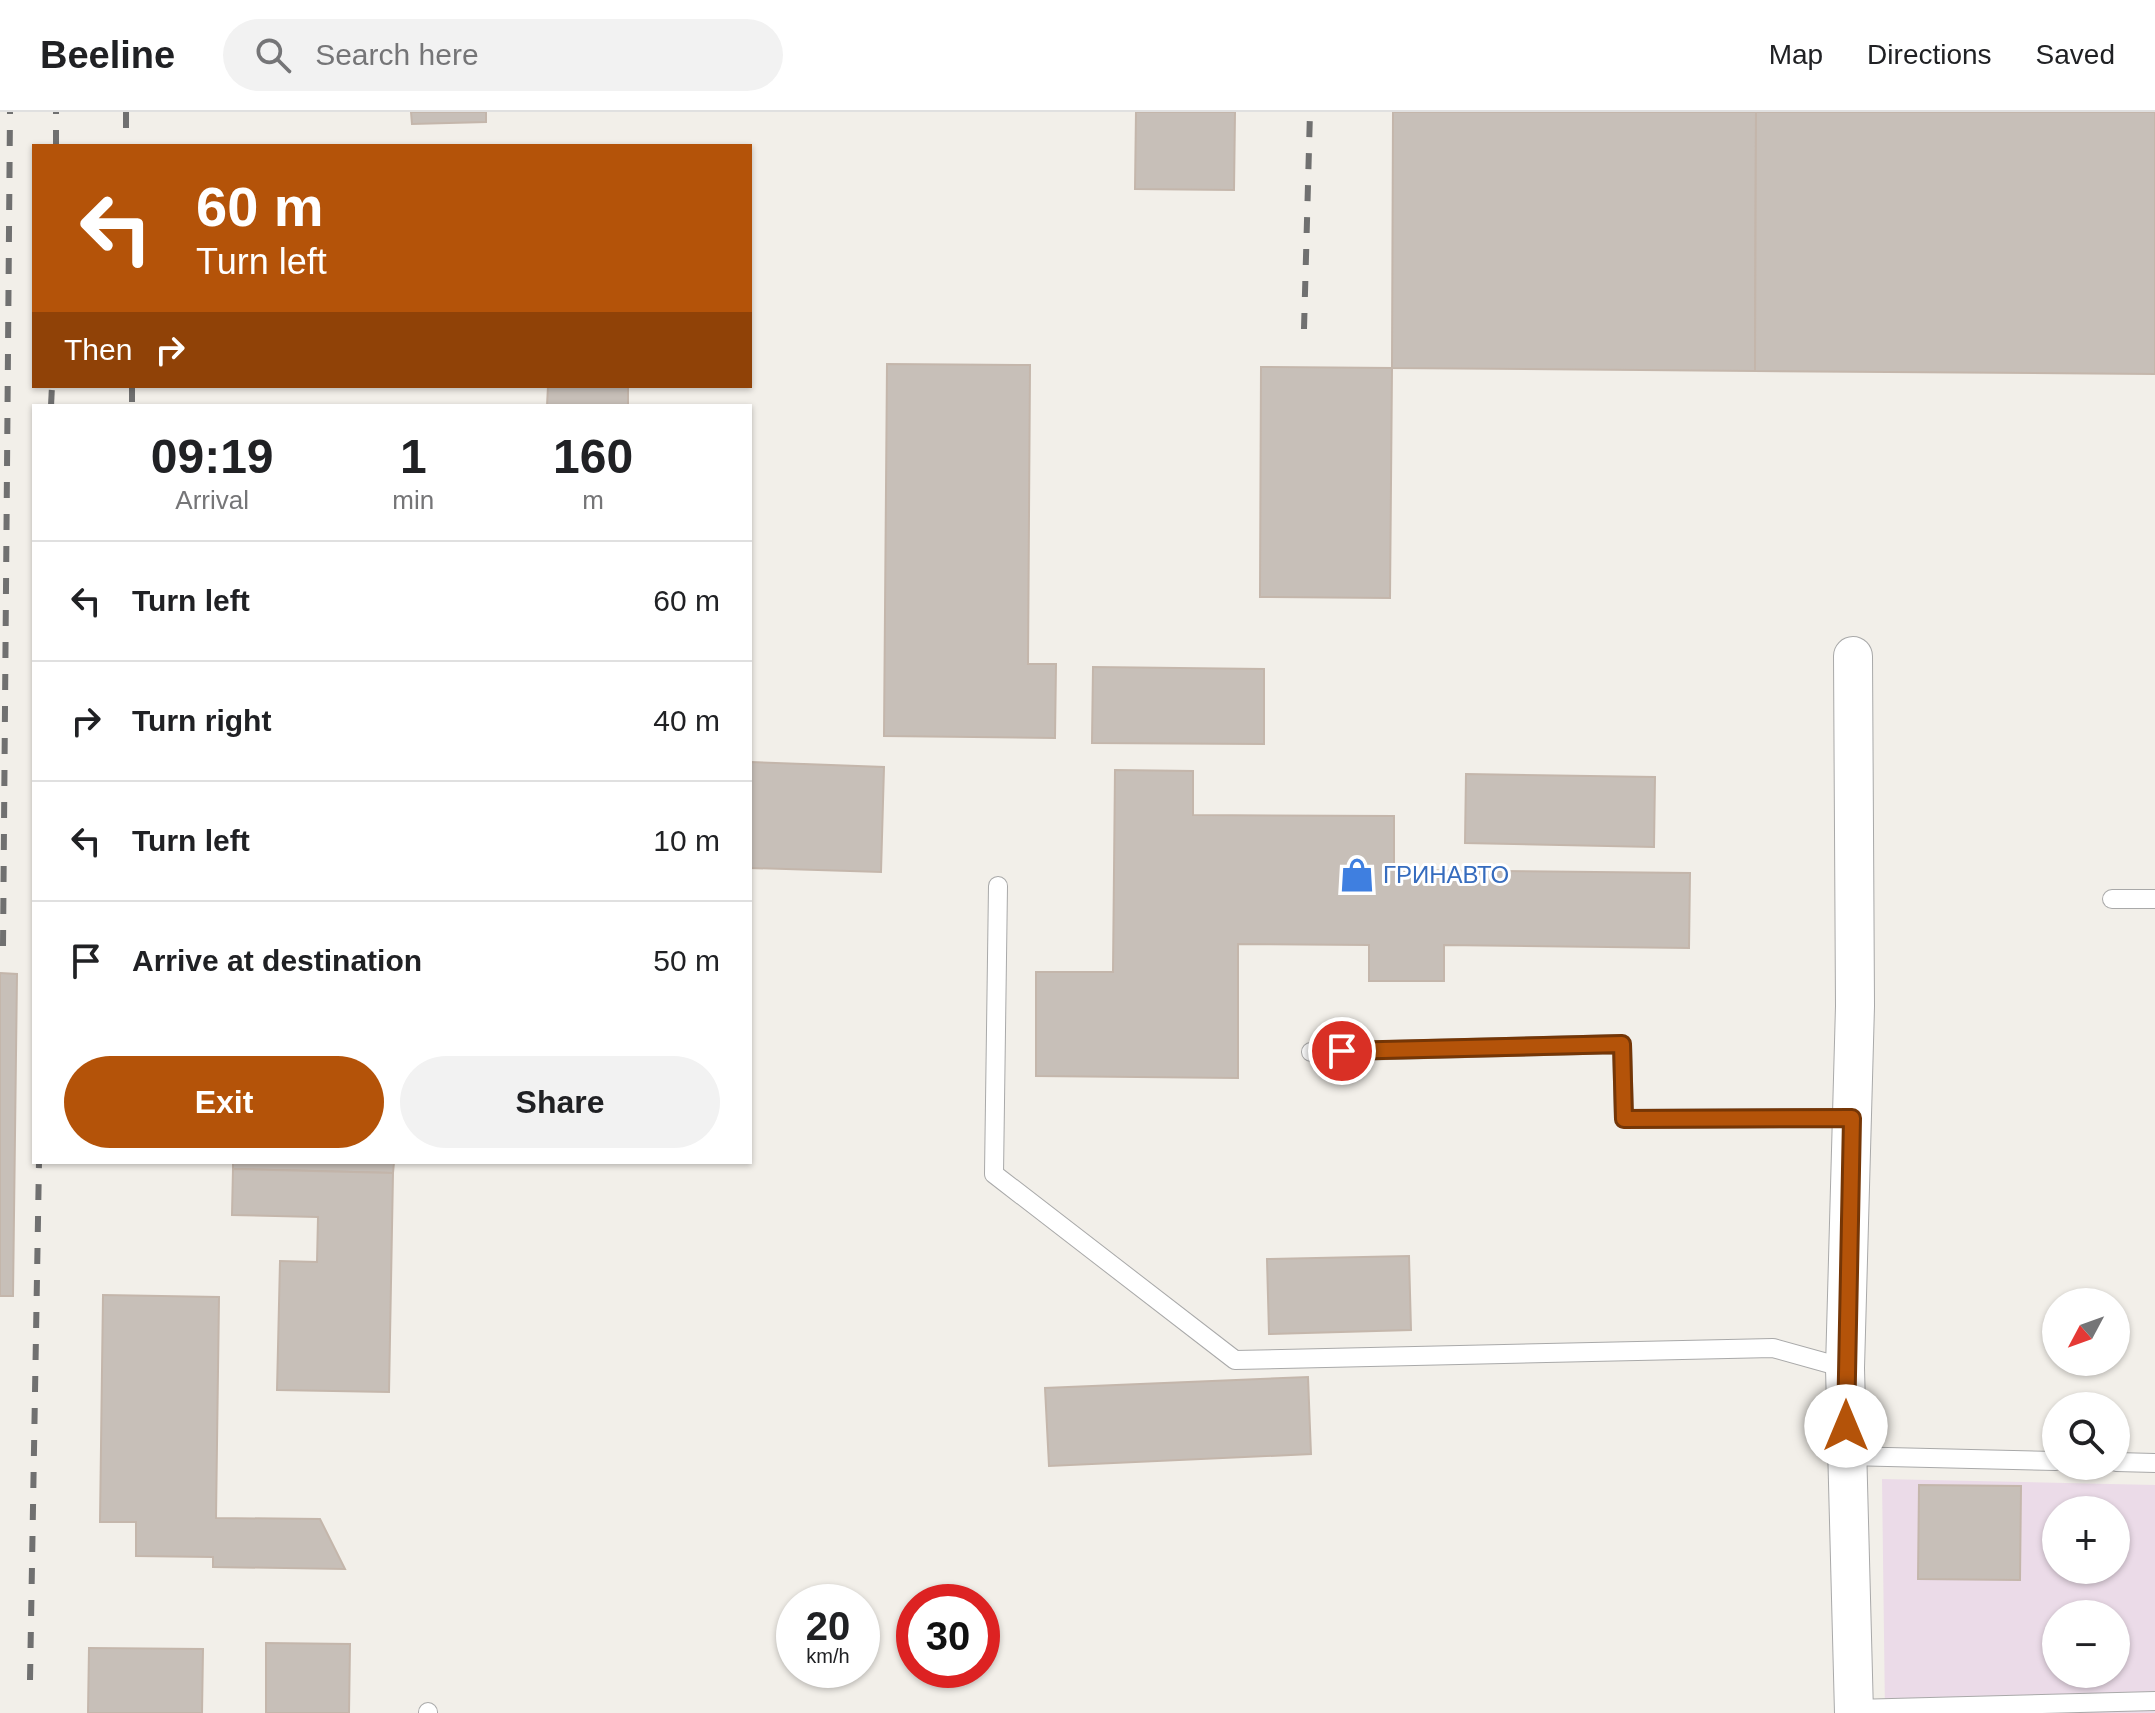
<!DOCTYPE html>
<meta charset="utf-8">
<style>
:root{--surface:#fff;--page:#f2f2f2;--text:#202124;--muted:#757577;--line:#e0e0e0;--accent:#b45309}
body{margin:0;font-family:Helvetica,sans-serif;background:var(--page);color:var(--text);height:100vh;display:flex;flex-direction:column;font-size:30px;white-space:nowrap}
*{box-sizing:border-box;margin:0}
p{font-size:26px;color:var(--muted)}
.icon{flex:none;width:44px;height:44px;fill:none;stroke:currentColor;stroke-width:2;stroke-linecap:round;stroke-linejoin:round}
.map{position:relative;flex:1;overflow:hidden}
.panel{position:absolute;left:32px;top:292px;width:720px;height:760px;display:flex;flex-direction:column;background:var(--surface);border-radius:0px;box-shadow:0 2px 6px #0004}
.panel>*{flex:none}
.top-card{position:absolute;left:32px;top:32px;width:720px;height:244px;border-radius:0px;box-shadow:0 2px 6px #0004;background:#b45309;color:#fff;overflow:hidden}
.needle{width:52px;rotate:229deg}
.controls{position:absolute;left:2042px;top:1176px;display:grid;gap:16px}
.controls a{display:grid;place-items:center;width:88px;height:88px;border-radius:50%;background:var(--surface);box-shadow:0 2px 6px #0004;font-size:40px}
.speed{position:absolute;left:776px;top:1472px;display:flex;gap:16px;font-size:40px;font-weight:700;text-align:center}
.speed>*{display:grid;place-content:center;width:104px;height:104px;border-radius:50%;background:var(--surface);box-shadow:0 2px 6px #0004;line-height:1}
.speed small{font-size:20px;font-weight:400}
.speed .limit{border:12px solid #d22;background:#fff;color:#111}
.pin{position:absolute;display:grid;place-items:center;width:68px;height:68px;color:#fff;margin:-34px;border:4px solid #fff;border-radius:50%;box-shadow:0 2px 8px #0007}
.me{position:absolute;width:88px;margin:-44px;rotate:0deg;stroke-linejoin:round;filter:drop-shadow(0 0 6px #0008)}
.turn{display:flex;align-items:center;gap:28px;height:168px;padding:0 32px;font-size:36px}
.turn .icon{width:104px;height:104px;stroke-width:2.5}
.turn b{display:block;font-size:56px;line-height:68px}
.then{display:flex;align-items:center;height:76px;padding:0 32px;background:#0003;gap:16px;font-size:30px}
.eta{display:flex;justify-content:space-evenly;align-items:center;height:136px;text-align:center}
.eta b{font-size:48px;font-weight:800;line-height:56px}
.cta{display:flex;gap:16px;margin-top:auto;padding:16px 32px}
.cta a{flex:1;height:92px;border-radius:48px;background:var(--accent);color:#fff;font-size:32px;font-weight:800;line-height:92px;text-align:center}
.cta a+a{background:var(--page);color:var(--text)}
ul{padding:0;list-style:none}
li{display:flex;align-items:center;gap:24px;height:120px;padding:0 32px;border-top:2px solid var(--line)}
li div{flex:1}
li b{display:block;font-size:30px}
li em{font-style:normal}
header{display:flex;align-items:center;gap:48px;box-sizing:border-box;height:112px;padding:0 40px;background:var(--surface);border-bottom:2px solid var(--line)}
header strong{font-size:38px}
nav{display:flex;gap:44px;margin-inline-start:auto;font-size:28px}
.search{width:560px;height:72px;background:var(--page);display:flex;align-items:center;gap:20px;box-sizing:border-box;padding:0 28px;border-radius:44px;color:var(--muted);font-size:30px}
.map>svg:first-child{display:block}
.industrial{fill:#ebdbe8;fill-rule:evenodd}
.building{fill:#c7bfb8;stroke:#c4b6ab;stroke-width:2}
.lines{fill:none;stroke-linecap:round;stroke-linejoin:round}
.service-casing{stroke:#a9a9a9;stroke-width:20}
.minor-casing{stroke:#a9a9a9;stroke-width:40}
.service{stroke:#fff;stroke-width:18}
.minor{stroke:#fff;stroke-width:38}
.rail{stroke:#707070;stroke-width:6;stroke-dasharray:16 16;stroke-linecap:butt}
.route-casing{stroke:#753606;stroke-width:20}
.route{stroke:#b45309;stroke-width:14}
.labels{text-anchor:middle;stroke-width:6;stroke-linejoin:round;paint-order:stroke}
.shop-label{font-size:24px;fill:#366cbe;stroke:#fff;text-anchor:start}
</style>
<header>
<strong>Beeline</strong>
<div class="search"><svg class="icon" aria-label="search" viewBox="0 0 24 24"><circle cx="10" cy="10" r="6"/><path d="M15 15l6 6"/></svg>Search here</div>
<nav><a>Map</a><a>Directions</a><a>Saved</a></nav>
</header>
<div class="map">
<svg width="2155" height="1601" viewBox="0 0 2155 1601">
<rect width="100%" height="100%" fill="#f2efe9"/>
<path class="industrial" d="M1882,1367L2155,1373V1601H1885ZM2056,1398H2116V1458H2056ZM2056,1502H2116V1562H2056Z"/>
<g class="building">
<polygon points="411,0 486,0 486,10 412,12"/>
<polygon points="1136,0 1235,0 1234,78 1135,77"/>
<polygon points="1393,0 1756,0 1755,259 1392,256"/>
<polygon points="1756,0 2155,0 2155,262 1755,259"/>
<polygon points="887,252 1030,253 1028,552 1056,552 1055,626 884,624"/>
<polygon points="1261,255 1392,256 1390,486 1260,485"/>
<polygon points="548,274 628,274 628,294 547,294"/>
<polygon points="1093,555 1264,557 1264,632 1092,631"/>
<polygon points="750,650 884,655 881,760 750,756"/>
<polygon points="1115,658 1193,659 1193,703 1394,704 1394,758 1690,761 1689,836 1444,833 1444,869 1369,869 1369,833 1238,832 1238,966 1036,964 1036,860 1113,860"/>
<polygon points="1466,662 1655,665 1654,735 1465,731"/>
<polygon points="0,861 17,862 13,1184 0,1184"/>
<polygon points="233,1050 394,1050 393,1061 233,1057"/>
<polygon points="233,1057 393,1061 389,1280 277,1278 280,1149 317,1150 318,1105 232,1103"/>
<polygon points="1409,1144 1411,1218 1269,1222 1267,1147"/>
<polygon points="103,1183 219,1185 216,1406 320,1407 345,1457 213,1455 213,1445 136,1444 136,1410 100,1410"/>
<polygon points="1308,1265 1311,1342 1049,1354 1045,1276"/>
<polygon points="1919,1373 2021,1374 2020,1468 1918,1467"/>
<polygon points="266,1531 350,1532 349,1601 266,1601"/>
<polygon points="89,1536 203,1537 202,1601 88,1601"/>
</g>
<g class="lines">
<g class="service-casing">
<g id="service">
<polyline points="998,774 994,1062 1235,1248 1773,1236 1845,1256"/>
<polyline points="2112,787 2155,787"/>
<polyline points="1311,940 1622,932 1624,1007 1852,1006"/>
<polyline points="1846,1344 2056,1349"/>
<polyline points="2116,1350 2155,1351"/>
<polyline points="1854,1597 2155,1589"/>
<polyline points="428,1600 428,1601"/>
</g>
</g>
<g class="minor-casing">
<polyline id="minor" points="1853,544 1855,894 1845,1256 1854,1601"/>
</g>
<use href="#service" class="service"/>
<use href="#minor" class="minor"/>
<g class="rail">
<polyline points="126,0 126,34"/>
<polyline points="56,34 56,0"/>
<polyline points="1304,217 1310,0"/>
<polyline points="132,274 132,294"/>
<polyline points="51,294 52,274"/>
<polyline points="3,834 10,0"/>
<polyline points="30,1568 39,1050"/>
</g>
</g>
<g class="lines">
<g class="route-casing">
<polyline id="route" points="1342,939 1622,932 1624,1007 1852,1006 1846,1314"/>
</g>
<use href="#route" class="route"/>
</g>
<defs>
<g id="shop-bare" transform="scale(2.76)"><path d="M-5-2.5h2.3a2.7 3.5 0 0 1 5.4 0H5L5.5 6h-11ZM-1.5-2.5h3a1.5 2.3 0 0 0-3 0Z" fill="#3f7fe0" stroke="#fff" stroke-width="2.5" paint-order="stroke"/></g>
</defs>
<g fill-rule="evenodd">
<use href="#shop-bare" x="1357" y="763"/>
</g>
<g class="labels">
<g class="shop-label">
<text x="1383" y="771">ГРИНАВТО</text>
</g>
</g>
</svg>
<div class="controls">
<a><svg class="needle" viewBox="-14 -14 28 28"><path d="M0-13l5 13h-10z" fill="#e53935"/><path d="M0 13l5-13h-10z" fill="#757577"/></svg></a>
<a><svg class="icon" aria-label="search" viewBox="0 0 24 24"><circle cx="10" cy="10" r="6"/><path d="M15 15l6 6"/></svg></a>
<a>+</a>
<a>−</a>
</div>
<div class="speed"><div>20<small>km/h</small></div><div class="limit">30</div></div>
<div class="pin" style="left:1342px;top:939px;background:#d93025"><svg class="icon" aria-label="arrive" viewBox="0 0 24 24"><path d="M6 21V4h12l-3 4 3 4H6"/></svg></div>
<svg class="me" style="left:1846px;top:1314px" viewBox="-20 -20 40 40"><circle r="19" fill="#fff"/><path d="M0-13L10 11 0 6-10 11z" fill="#b45309"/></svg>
<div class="top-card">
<div class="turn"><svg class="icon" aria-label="left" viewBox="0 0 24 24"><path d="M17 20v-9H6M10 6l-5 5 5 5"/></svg><div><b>60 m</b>Turn left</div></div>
<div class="then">Then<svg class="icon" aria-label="right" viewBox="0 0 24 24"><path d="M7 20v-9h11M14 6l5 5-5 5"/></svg></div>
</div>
<section class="panel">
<div class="eta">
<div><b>09:19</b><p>Arrival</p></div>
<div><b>1</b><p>min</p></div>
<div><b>160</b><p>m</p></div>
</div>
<ul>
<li><svg class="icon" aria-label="left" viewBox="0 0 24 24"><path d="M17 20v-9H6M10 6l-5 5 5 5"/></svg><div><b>Turn left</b></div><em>60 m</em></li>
<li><svg class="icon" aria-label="right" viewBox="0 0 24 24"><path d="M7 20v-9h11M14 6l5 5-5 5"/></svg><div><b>Turn right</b></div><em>40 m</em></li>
<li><svg class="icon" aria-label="left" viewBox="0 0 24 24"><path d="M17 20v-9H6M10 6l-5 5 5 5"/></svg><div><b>Turn left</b></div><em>10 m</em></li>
<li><svg class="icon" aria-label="arrive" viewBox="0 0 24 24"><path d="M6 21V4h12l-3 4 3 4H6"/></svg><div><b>Arrive at destination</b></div><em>50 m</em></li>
</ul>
<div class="cta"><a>Exit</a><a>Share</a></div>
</section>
</div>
